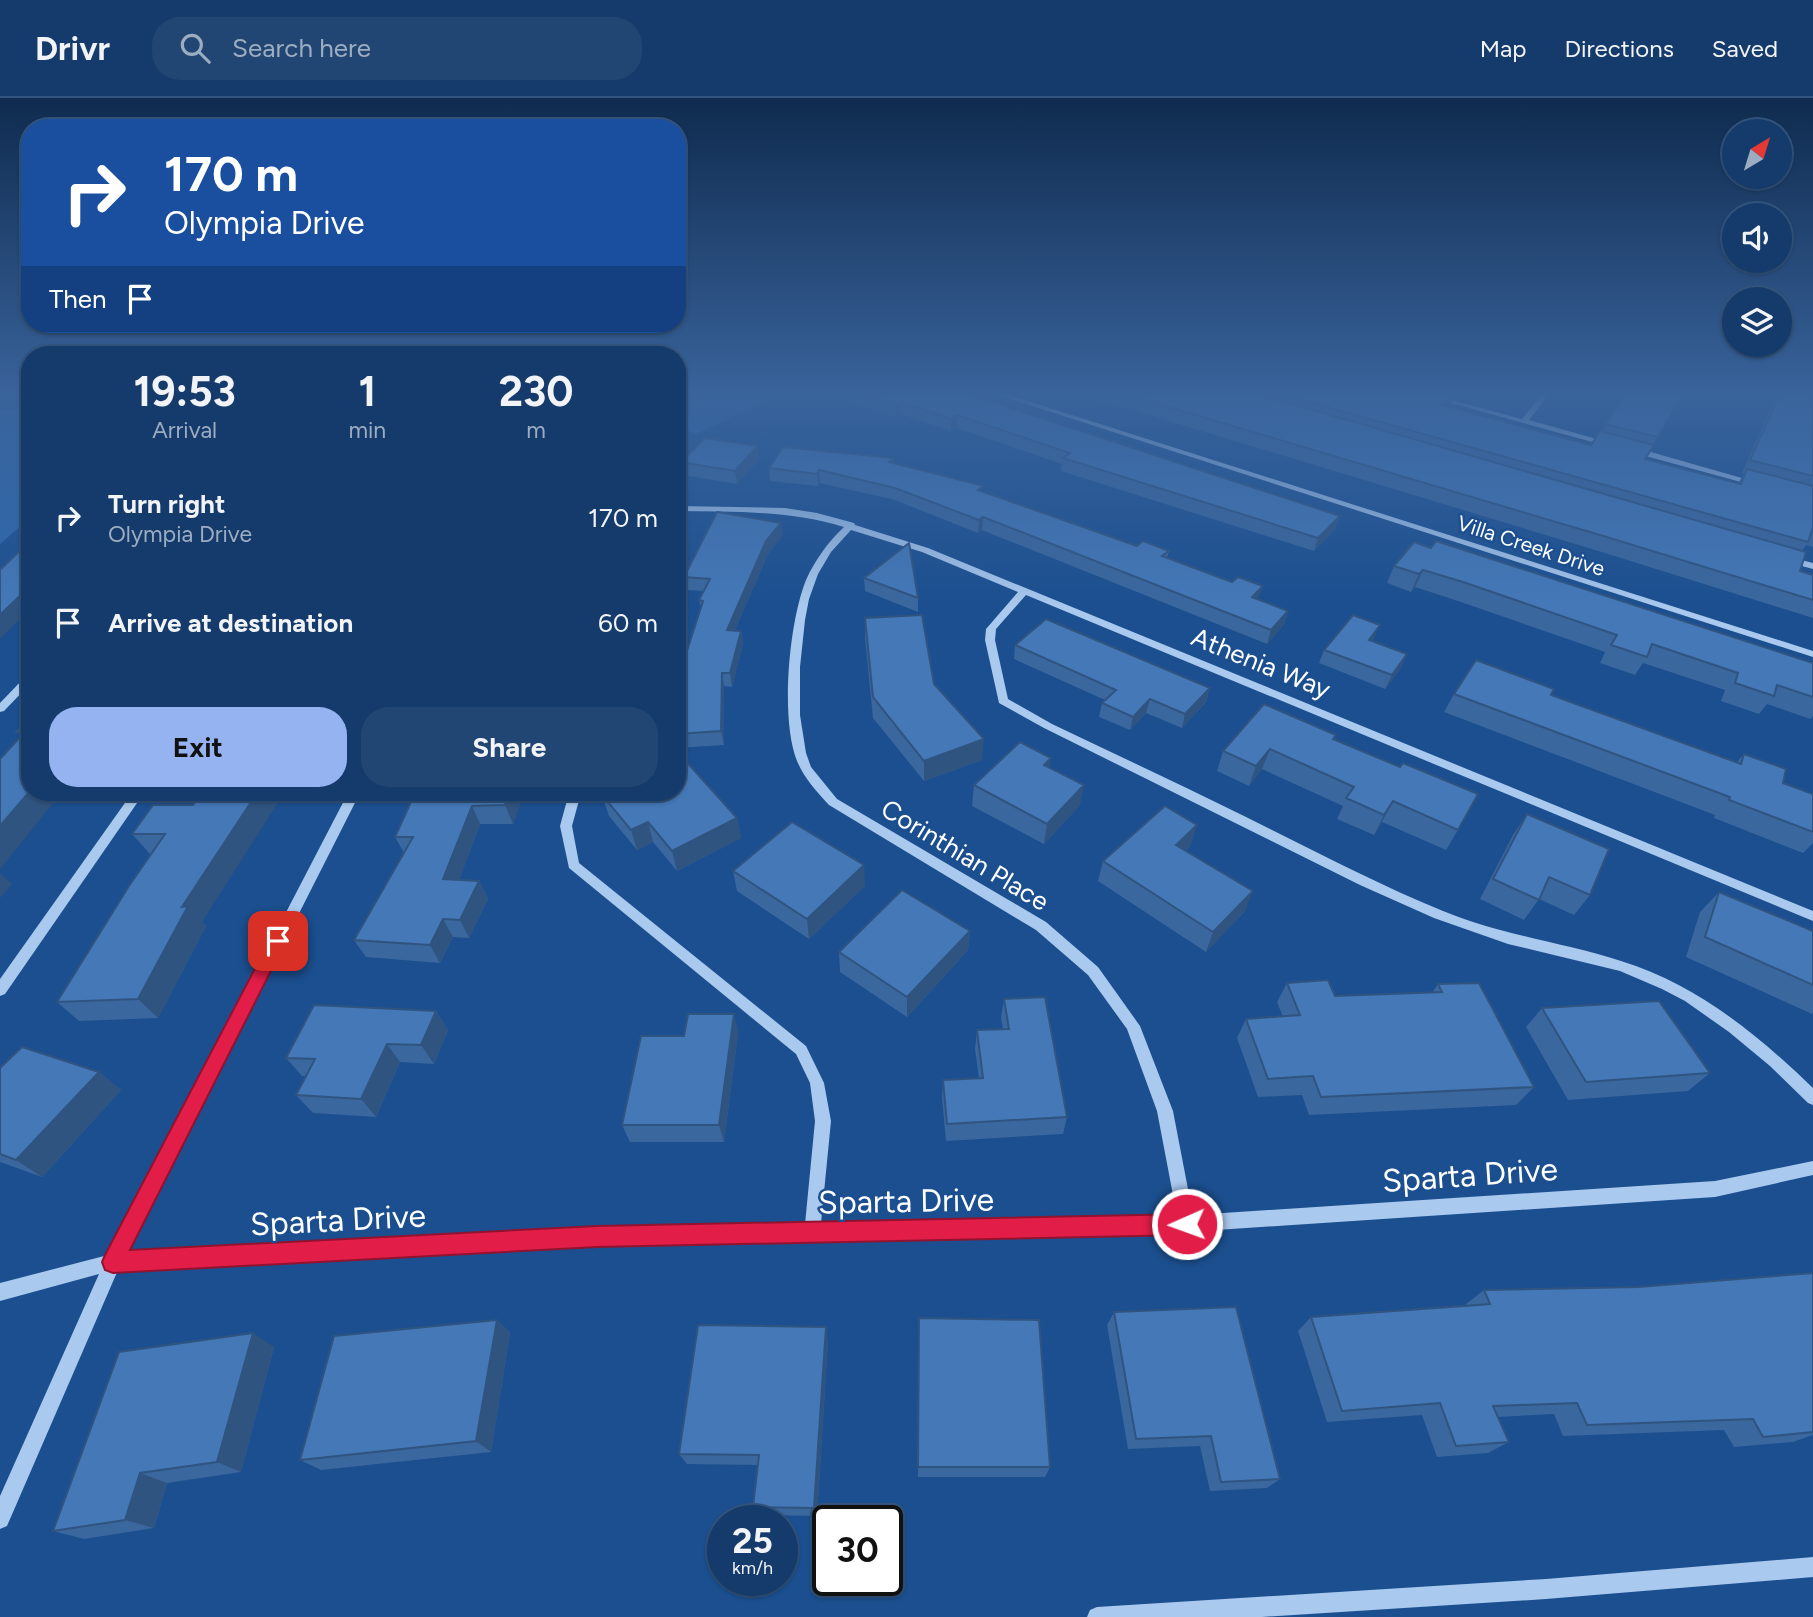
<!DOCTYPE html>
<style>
:root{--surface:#143b6b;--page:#214673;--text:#f1f3f6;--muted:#9dadc1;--line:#33557e;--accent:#95b2f1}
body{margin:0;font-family:Figtree,sans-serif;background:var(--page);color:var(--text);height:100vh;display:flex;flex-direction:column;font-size:26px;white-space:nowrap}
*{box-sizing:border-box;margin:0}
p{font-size:23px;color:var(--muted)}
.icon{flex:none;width:38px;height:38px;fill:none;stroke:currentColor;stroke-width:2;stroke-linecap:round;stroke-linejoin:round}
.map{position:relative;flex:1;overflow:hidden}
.drawer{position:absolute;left:21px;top:248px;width:665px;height:455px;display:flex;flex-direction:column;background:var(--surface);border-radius:28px;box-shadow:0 2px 5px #0004,0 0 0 2px var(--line)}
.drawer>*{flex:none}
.hud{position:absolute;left:21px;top:21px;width:665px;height:214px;border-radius:28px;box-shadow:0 2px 5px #0004,0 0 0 2px var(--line);background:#1a4fa0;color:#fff;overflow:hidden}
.needle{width:46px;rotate:38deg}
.buttons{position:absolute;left:1722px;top:21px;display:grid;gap:14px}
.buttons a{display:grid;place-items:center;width:70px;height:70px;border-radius:50%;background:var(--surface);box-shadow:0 2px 5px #0004,0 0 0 2px var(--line);font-size:35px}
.speed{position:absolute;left:707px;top:1407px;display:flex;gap:14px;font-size:35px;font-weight:700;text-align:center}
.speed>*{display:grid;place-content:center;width:91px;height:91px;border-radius:50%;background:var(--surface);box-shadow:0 2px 5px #0004,0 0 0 2px var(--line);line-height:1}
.speed small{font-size:18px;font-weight:400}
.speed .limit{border:4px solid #111;border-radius:10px;background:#fff;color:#111}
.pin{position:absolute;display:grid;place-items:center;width:60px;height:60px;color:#fff;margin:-30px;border-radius:14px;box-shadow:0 4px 10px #0006}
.me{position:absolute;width:77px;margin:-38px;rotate:268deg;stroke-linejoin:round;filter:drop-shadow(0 0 5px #0008)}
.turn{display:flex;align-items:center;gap:24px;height:147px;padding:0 28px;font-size:32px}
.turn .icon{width:91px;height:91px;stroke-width:2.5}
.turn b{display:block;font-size:49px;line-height:60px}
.then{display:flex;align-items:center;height:66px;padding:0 28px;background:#0003;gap:14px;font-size:26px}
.eta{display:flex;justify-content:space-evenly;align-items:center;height:119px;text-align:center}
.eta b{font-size:42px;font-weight:700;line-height:49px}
.primary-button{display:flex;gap:14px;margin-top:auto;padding:14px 28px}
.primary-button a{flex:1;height:80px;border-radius:28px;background:var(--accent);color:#111;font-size:28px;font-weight:700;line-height:80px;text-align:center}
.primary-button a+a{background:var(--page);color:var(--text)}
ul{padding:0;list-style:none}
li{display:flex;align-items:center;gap:21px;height:105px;padding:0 28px}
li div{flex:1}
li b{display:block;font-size:26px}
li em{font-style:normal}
header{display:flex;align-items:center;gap:42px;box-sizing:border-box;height:98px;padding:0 35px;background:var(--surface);border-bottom:2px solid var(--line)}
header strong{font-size:33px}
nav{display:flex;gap:38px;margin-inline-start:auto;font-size:24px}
.search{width:490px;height:63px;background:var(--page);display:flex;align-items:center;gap:18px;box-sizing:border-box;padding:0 24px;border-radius:28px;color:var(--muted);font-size:26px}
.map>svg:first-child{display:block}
.green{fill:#2e69ad}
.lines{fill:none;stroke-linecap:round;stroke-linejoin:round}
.minor{fill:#a9c9ee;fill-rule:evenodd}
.wall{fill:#3a679d}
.shaded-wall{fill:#305480}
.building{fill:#4478b7;stroke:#305480;stroke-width:2}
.route{fill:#e11d48;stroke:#92132f;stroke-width:2}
.labels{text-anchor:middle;stroke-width:5;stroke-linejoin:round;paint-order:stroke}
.far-street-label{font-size:21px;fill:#fff;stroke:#1b4f8f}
.street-label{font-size:26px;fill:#fff;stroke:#1b4f8f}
.near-street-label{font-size:32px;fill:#fff;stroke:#1b4f8f}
</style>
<header>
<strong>Drivr</strong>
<div class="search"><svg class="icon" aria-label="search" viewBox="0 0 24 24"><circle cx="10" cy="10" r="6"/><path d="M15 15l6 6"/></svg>Search here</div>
<nav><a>Map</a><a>Directions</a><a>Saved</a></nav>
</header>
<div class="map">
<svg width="1813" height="1519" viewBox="0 0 1813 1519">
<rect width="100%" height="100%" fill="#1b4f8f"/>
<g class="green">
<polygon points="677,296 782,296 696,336 677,328"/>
<polygon points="30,310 30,420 0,446 0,313"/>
</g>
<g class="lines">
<g class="minor">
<polygon points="995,296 1006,296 1813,553 1813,559"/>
<polygon points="1418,296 1430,296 1522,321 1542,296 1549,296 1529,322 1614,346 1607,348"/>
<polygon points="1631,350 1637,350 1759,385 1752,387 1631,354"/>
<path d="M677,408L785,410L817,415L854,425L855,427L928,450L1813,813V823L1026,497L996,531L995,542L1008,601L1052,626C1115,656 1179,686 1242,717C1309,750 1375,785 1443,813C1501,837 1562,844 1621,863C1696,886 1757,936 1813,990V1007L1808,1005L1770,968L1729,934L1685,903L1662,891L1620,873L1508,846L1434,820L1360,787L1044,630L999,605L985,542L986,531L1018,494L922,454L851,432L831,454L818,476L809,501L805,522L800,569V617L806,655L811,669L837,701L1046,824L1098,869L1140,928L1173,1013L1193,1117L1715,1083L1813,1063V1077L1715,1099L1187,1134L597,1146L118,1172L7,1428L0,1431V1398L99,1176L0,1203V1185L108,1157L348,695H360L127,1155L597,1130L805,1126L815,1023L810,985L796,956L569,770L560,728L569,695H581L572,728L579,765L806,948L824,985L831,1023L821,1125L1177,1118L1157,1013L1127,931L1088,877L1036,832L829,707C817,694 804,680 797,663C780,621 789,524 806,482C815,462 828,444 844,429C789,412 734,414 677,413Z"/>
<polygon points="1786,458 1813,465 1813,471 1783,463 1783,459"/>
<polygon points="30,577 30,586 4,613 0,614 0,605 26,578"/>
<polygon points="132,695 144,695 5,896 0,898 0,881"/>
<polygon points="1813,1459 1813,1479 1546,1501 1262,1519 1087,1519 1090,1512 1097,1509 1546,1481"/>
</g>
</g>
<g class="wall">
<polygon points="838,296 968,296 1340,418 1335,431 1314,453 1061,373 1062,366 957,330 951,333 901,316 896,319 865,308"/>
<polygon points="1080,296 1461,296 1457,301 1453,300 1448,309 1591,347 1602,333 1621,302 1614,296 1683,296 1645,361 1738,385 1744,376 1742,375 1777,296 1813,296 1813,449 1806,447 1802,453 1800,473 1813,477 1813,520 1592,451"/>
<polygon points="757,348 759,361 737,386 683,377 681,364"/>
<polygon points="893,360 894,366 983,394 1137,448 1169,453 1167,460 1258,502 1288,513 1284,526 1267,546 982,432 978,435 895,402 820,385 818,388 770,383 769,370"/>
<polygon points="781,425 782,438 768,456 735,532 741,533 743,546 732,589 724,588 724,647 677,650 677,584 701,510 699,502 704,493 686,492 684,479"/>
<polygon points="1414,444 1813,565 1813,618 1810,621 1767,606 1759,616 1721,603 1725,592 1643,565 1635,577 1600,565 1605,554 1455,502 1415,489 1411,494 1387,485 1394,468"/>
<polygon points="864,480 918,500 918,514 865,493"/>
<polygon points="865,520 934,586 982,662 924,683 873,620 865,540"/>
<polygon points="1380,527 1372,543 1401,570 1385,591 1319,565 1324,552"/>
<polygon points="1015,547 1210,590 1206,604 1182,630 1146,615 1130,632 1099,619 1102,605 1105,602 1014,561"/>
<polygon points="1454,596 1551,597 1736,665 1744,656 1783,685 1813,696 1813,745 1803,755 1714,720 1715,717 1444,614"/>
<polygon points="1336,637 1334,642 1458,732 1446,752 1382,724 1374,737 1337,721 1343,708 1262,671 1249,688 1217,673 1223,653"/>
<polygon points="1049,669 1080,707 1044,746 972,708 974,687"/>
<polygon points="415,695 522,700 513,726 480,726 459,782 479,783 488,801 469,840 453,839 440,865 366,859 354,842 404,755 395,739"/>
<polygon points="602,697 737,720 741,740 677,773 653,744 637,752 609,718"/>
<polygon points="193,707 202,824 206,828 158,920 79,923 57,904 151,756 150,756 132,736"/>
<polygon points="1527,716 1590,797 1574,817 1539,801 1524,822 1480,801 1513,737"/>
<polygon points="1191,747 1186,752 1245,813 1206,854 1098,783 1103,763"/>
<polygon points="733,773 865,788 809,841 737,793"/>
<polygon points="1719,794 1813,833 1813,914 1812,916 1686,859 1700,814"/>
<polygon points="970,833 968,852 907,919 840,874 839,854"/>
<polygon points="1287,885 1335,898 1432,895 1438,886 1534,989 1516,1007 1309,1017 1302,997 1258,999 1237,940 1246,921 1283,919 1277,904"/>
<polygon points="1004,901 1067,1019 1063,1036 946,1043 942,1000 943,982 979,980 975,951 977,932 1003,931 1001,920"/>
<polygon points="1542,910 1710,975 1688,993 1568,1002 1526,929"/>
<polygon points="436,913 448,932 434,966 400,964 376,1019 313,1015 296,997 306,978 302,978 286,960"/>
<polygon points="734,916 738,935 724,1044 630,1044 622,1027 684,938"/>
<polygon points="0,970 99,974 121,992 42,1079 0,1064"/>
<polygon points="1813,1175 1813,1337 1793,1344 1734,1349 1724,1332 1563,1338 1554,1316 1498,1319 1509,1344 1488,1355 1437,1359 1422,1317 1327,1324 1298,1233 1311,1219 1466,1207 1466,1206 1484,1192 1638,1189"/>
<polygon points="1114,1214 1280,1381 1267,1390 1210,1393 1200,1348 1128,1351 1107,1227"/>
<polygon points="919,1220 1050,1369 1045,1379 918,1379"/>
<polygon points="497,1222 510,1235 491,1354 321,1372 300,1362"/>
<polygon points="828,1243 817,1418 759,1417 753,1409 758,1367 687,1366 679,1356"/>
<polygon points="274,1249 241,1374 167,1385 154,1430 84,1441 53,1433"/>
</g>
<g class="shaded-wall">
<polygon points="1454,296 1455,296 1450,307 1437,320 1442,307"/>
<polygon points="901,304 901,316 896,319 896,307"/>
<polygon points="957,317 957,330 951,333 951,321"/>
<polygon points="757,348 759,361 737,386 735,373"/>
<polygon points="819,372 820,385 818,388 817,376"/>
<polygon points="1340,418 1335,431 1314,453 1318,440"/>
<polygon points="983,419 982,432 978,435 979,422"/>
<polygon points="781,425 782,438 768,456 729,546 727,532 766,443"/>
<polygon points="1423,472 1415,489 1411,494 1419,476"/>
<polygon points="30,488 30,511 0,541 0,517"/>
<polygon points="1263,488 1258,501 1252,499"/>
<polygon points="1288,513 1284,526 1267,546 1271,532"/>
<polygon points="1380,527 1374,540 1363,555 1369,542"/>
<polygon points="741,533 743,546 732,589 730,575"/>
<polygon points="1407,556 1401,570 1385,591 1392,577"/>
<polygon points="722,575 724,588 724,647 721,633"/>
<polygon points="1210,590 1206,604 1182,630 1185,616"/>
<polygon points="1150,601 1146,615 1130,632 1133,619"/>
<polygon points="984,641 982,662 924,683 924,663"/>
<polygon points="1270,651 1262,671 1249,688 1256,668"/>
<polygon points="1051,660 1048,680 1044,667"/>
<polygon points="1084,687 1080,707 1044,746 1047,726"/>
<polygon points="30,693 30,695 61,695 0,771 0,728"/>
<polygon points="257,695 284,695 202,824 206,828 158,920 138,901 182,809"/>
<polygon points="510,695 520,695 522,700 513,726 505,707"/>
<polygon points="1393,703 1382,724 1374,737 1384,717"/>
<polygon points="472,708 480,726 453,799 443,781"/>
<polygon points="737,720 741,740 677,773 672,753"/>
<polygon points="648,724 653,744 637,752 631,732"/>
<polygon points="1197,727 1191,747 1170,767 1176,747"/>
<polygon points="864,767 865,788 809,841 807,821"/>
<polygon points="0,775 12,786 0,800"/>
<polygon points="479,783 488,801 469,840 460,822"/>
<polygon points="1253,793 1245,813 1206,854 1213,834"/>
<polygon points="443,821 453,839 440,865 430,847"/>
<polygon points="970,833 968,852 907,919 907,899"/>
<polygon points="436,913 448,932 434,966 421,947"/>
<polygon points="734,916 738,935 724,1044 719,1027"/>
<polygon points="387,946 400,964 376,1019 361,1001"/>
<polygon points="99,974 121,992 42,1079 16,1062"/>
<polygon points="497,1222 510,1235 491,1354 476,1343"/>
<polygon points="826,1229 828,1243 817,1418 814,1410"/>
<polygon points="253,1235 274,1249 241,1374 217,1364"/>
<polygon points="140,1375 167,1385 154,1430 125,1422"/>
</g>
<g class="building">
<polygon points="866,296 968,296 1340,418 1318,440 1063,360 1070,355 957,317 951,321 901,304 896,307"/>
<polygon points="1125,296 1257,296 1806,454 1800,473 1813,477 1813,502 1600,437"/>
<polygon points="1281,296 1454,296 1442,307 1591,347 1600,333 1654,347 1645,361 1741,386 1747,371 1813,388 1813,433 1812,432 1808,444"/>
<polygon points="1626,296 1683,296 1658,339 1605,326"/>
<polygon points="1780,296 1813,296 1813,378 1750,362"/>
<polygon points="705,340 757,348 735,373 681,364"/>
<polygon points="783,349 893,360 889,364 984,388 978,392 1137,448 1143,443 1169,453 1162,458 1232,484 1238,479 1263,488 1252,499 1288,513 1271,532 983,419 979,422 895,390 819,372 817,376 769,370"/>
<polygon points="717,414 781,425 766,443 727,532 741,533 730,575 722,575 721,633 677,636 677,584 703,503 699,502 710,481 684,479"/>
<polygon points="30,443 30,488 0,517 0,472"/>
<polygon points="1436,443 1813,565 1813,599 1777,587 1774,598 1735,585 1738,575 1652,546 1647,559 1611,547 1617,537 1463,484 1423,472 1419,476 1394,468 1414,444 1431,450"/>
<polygon points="909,445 918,500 864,480"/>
<polygon points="922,517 934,586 984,641 924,663 873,599 865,520"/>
<polygon points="1353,517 1380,527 1369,542 1407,556 1392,577 1324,552"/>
<polygon points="1046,521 1210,590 1185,616 1150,601 1133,619 1102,605 1116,592 1015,547"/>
<polygon points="1476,562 1554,591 1551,597 1741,666 1744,656 1786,671 1783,685 1813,696 1813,734 1729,702 1730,699 1454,596"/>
<polygon points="1264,606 1336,637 1333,641 1400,669 1403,665 1478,696 1458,732 1393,703 1384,717 1346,700 1354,689 1270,651 1256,668 1223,653"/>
<polygon points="30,621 30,693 0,728 0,661 24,635 16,634"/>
<polygon points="1020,644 1051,660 1044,667 1084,687 1047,726 974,687"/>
<polygon points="682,659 737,720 672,753 648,724 631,732 602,697 607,695 677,695 677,662"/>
<polygon points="202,695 257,695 182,809 188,808 138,901 57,904 129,788 165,736 132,736 153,707 193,707"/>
<polygon points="415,695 510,695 505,707 472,708 443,781 479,783 460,822 443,821 430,847 354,842 413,739 395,739"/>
<polygon points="1165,708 1197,727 1176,747 1253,793 1213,834 1103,763"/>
<polygon points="1527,716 1609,751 1590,797 1549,779 1539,802 1493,781"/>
<polygon points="792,724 864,767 807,821 733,773"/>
<polygon points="902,792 970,833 907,899 839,854"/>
<polygon points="1719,794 1813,833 1813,887 1705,839"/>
<polygon points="1328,882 1335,898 1442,894 1438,886 1479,885 1534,989 1321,999 1313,978 1268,981 1246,921 1300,917 1287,885"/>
<polygon points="1045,899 1067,1019 947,1026 943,982 983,980 977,932 1009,931 1004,901"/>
<polygon points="1659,903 1710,975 1586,984 1542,910"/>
<polygon points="314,907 436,913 421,947 387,946 361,1001 296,997 315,961 286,960"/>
<polygon points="688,916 734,916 719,1027 622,1027 641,938 684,938"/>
<polygon points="22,949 99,974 16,1062 0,1056 0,970"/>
<polygon points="1813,1175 1813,1334 1763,1339 1753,1321 1587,1327 1577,1305 1493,1308 1509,1344 1456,1348 1440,1305 1342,1313 1311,1219 1490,1206 1484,1192 1638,1189"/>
<polygon points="1236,1209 1280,1381 1221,1384 1211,1338 1136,1341 1114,1214"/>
<polygon points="919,1220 1039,1222 1050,1369 918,1369"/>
<polygon points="497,1222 476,1343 300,1362 334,1238"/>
<polygon points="698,1227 826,1229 814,1410 753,1409 759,1357 679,1356"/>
<polygon points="253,1235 217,1364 140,1375 125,1422 53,1433 119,1254"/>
</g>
<linearGradient id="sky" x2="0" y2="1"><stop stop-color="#0f2b4f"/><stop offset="0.58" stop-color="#39639b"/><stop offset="1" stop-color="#39639b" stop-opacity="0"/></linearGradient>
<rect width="1813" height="509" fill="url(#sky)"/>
<polygon class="route" points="278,836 286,843 130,1152 597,1128 1187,1116 1194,1119 1197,1126 1194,1134 1187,1137 597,1149 113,1175 105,1172 102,1164 105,1157 272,838"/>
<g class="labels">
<g class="far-street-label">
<text transform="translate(1531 448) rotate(18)" y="7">Villa Creek Drive</text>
</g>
<g class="street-label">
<text transform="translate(1261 565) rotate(22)" y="9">Athenia Way</text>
<text transform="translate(965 757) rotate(31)" y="9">Corinthian Place</text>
</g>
<g class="near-street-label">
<text transform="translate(1470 1077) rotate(-4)" y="11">Sparta Drive</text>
<text transform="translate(906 1103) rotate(-1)" y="11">Sparta Drive</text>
<text transform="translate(338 1122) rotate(-3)" y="11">Sparta Drive</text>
</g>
</g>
</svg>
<div class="buttons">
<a><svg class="needle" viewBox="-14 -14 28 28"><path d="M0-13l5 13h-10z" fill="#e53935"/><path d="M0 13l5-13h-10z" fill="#9dadc1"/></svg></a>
<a><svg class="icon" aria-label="sound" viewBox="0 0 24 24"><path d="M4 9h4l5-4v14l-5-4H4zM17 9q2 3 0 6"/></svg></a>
<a><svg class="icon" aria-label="layers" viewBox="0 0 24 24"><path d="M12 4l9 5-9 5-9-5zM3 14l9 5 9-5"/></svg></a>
</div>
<div class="speed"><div>25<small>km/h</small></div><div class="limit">30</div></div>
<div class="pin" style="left:278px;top:843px;background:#d93025"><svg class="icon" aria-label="arrive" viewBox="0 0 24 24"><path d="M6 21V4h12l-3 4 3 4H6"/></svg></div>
<svg class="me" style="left:1187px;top:1126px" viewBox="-20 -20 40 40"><circle r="17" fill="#e11d48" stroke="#fff" stroke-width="3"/><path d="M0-11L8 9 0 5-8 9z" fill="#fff"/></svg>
<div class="hud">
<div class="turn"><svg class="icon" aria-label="right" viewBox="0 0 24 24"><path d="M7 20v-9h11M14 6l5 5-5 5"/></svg><div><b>170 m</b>Olympia Drive</div></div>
<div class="then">Then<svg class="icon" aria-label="arrive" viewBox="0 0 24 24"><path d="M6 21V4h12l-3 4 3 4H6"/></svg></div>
</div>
<section class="drawer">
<div class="eta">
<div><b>19:53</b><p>Arrival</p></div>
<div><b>1</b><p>min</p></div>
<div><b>230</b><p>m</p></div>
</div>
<ul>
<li><svg class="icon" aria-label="right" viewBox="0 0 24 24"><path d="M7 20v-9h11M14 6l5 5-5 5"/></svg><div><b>Turn right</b><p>Olympia Drive</p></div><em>170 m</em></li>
<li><svg class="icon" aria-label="arrive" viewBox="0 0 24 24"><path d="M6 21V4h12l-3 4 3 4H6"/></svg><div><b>Arrive at destination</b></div><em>60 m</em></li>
</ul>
<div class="primary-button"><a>Exit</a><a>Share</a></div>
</section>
</div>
